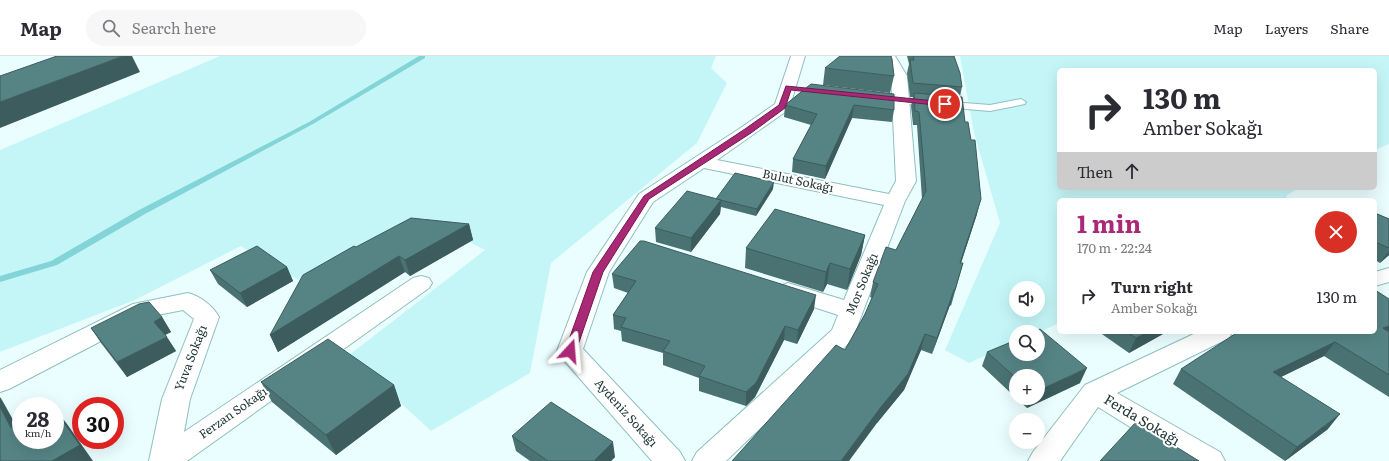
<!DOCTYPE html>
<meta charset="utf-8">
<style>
:root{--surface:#fff;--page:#f7f7f7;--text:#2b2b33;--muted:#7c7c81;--line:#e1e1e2;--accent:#aa2977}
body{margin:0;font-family:Literata,serif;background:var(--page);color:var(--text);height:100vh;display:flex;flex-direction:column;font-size:15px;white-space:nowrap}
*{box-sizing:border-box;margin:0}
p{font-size:13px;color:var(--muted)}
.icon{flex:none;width:22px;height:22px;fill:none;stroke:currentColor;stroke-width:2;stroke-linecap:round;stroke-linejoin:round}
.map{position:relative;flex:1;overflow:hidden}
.drawer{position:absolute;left:1057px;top:142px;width:320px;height:136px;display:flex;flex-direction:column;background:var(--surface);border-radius:6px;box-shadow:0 4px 16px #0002}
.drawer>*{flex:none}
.banner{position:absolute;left:1057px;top:12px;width:320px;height:122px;border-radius:6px;box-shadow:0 4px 16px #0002;background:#fff;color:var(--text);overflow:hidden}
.buttons{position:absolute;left:1009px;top:225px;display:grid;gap:8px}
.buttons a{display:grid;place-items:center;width:36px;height:36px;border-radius:50%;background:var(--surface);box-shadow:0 4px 16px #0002;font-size:20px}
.speed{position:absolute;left:12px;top:341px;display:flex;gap:8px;font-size:20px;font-weight:700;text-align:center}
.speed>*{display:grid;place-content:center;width:52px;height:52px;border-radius:50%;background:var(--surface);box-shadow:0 4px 16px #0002;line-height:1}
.speed small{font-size:10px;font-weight:400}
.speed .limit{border:6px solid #d22;background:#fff;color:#111}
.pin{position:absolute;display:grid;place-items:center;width:34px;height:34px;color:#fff;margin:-17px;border:2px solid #fff;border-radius:50%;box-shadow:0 1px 4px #0007}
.me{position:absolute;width:44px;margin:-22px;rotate:19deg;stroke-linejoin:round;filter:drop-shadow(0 0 3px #0008)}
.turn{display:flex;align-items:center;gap:14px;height:84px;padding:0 20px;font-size:18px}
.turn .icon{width:52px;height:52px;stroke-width:2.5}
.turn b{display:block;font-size:28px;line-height:34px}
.then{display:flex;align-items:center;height:38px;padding:0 20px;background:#0003;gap:8px;font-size:15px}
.round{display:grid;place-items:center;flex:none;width:42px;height:42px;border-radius:21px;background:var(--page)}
.head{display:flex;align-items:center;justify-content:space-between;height:68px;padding:0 20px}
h1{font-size:24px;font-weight:700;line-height:30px;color:var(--accent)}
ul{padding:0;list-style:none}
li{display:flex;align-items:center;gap:12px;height:60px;padding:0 20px}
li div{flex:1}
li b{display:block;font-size:15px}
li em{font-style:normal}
header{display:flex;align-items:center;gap:24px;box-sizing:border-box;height:56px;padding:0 20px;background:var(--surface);border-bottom:1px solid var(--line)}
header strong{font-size:19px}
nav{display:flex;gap:22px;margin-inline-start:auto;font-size:14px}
.search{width:280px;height:36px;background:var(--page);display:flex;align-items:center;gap:10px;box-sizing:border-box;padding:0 14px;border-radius:22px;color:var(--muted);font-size:15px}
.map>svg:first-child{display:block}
.green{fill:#c5f6f7;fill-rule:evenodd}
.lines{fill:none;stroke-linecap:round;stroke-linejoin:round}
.stream{fill:#83d4d7;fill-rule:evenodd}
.lane-casing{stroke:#8fbfc0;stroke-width:2}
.street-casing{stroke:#8fbfc0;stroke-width:2}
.lane{fill:#fff;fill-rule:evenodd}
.street{fill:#fff;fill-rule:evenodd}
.wall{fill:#4a7272}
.shaded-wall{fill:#3c5c5d}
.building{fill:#568485;stroke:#3c5c5d}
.route{fill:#aa2977;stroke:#6e1b4d}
.labels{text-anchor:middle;stroke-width:4;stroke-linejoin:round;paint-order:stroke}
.street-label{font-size:12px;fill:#243838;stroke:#fff}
.near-street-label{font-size:14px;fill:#243838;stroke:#fff}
</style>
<header>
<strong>Map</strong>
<div class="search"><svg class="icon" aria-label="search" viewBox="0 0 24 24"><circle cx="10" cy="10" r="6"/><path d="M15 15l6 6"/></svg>Search here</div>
<nav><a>Map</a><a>Layers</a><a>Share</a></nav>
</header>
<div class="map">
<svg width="1389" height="405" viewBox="0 0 1389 405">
<rect width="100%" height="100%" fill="#ebfeff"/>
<g class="green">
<polygon points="220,0 716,0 711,12 727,27 697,87 551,207 530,317 431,375 349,299 485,194 424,162 310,231 241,190 135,244 0,296 0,94"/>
<path d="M960,0H1389V88L1375,94V14H1059V132H1299L1287,139L1285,144H1059V267L1038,277L1016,276V286L969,307L945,294L1000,167L974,77ZM1016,232H1038V254H1016Z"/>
</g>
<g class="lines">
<polygon class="stream" points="419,0 425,0 425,2 313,68 145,158 57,209 0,226 0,220 51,205 139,154 309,66"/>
<g class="lane-casing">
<polygon id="lane" points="900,42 990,49 1021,43 1026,46 1025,48 990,55 896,47 895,45 896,43"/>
</g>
<g class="street-casing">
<g id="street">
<polygon points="791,0 805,0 790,50 788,54 717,104 889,138 896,125 891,20 881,0 895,0 907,20 916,125 905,145 854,279 851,285 726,405 692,405 697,396 832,274 838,259 780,240 776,235 780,230 788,227 844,244 884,149 704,112 653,146 609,216 583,293 680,396 685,405 652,405 561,301 557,295 587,216 639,138 742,71 775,48"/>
<polygon points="1389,212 1389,226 1375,230 1375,216"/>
<path d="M421,220L429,222L432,227L429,232L187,405H149L162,343L194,263L183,254L147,261L9,333L0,336V314L133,248L188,237C200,240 213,250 219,261L190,343L184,376L413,222Z"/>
<polygon points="1198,276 1232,276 1229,282 1117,337 1220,396 1225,405 1185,405 1098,351 1060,405 1028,405 1033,396 1085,329"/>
</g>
</g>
<use href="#lane" class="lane"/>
<use href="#street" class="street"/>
</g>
<g class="wall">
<polygon points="907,0 954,0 962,31 960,40 965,66 977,158 961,207 963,207 951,250 950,249 932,298 921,294 904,334 877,367 845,294 865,258 872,242 870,241 873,226 896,194 922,143 917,69 913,69 911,50 913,41 910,41 907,17 909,8"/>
<polygon points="825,12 894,20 890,37 823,29"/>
<polygon points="811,28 894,54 892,66 852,62 825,123 792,116 793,103 811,69 784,61 785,49"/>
<polygon points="773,133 756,160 721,151 720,158 691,196 656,186 655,172 716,143"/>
<polygon points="1375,157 1389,163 1389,199 1380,207 1375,204"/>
<polygon points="469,168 473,184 410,220 405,216 278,296 270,279 356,191"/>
<polygon points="865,179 861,199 847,234 827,228 823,236 745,212 746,192"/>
<polygon points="287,211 293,225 247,251 218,228 210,214"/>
<polygon points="612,218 814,253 797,288 784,284 755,341 746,350 699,335 699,322 663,309 663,297 622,285 621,275 614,273 613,259 628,237 614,232"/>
<polygon points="1389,243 1389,341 1324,300 1281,321 1328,373 1285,405 1173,328 1181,313"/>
<polygon points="162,261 171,276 165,279 176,295 127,321 101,287 91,272"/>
<polygon points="1099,276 1164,276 1163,278 1129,297"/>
<polygon points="987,296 1080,327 1027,352 1016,342 1038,342 1016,320 1016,342 982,310"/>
<polygon points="261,326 394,329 401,350 336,399 272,346"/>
<polygon points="512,380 615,401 611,405 530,405 516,395"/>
</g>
<g class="shaded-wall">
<polygon points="123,0 132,0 140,16 0,72 0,46"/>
<polygon points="854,49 852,62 825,123 826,110"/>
<polygon points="774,126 773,133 756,160 757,153"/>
<polygon points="981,143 977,158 956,222 960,207"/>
<polygon points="721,144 720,158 691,196 691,182"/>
<polygon points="469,168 473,184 410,220 405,204"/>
<polygon points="865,179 861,199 847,234 850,213"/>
<polygon points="1389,195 1389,199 1380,207"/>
<polygon points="399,200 405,216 278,296 270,279"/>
<polygon points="830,207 827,228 823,236 826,216"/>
<polygon points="287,211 293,225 247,251 240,237"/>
<polygon points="954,234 950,249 932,298 937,282"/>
<polygon points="816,239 814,253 797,288 798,274"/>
<polygon points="162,261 171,276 163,280 154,266"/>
<polygon points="785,270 784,284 755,341 746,350 746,336"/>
<polygon points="1389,270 1389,281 1383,272"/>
<polygon points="1148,276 1164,276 1163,278 1129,297 1136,282"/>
<polygon points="925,278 921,294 904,334 877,367 849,405 841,405"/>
<polygon points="167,281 176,295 127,321 117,306"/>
<polygon points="1335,286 1324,300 1262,330 1273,316"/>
<polygon points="1087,312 1080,327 1027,352 1031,342 1038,342 1038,335"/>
<polygon points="394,329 401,350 336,399 326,379"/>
<polygon points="0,341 2,344 21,378 11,372 0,351"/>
<polygon points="55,353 67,368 93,405 52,405"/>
<polygon points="1340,358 1328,373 1285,405 1297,391"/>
<polygon points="613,386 615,401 611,405 594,405"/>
</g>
<g class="building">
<polygon points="57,0 123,0 0,46 0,20"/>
<polygon points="840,0 891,0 892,3 894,20 825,12"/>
<polygon points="913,0 954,0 960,17 962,31 913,27 910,4 914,4"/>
<polygon points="811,28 894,38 894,54 854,49 826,110 793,103 817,58 785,49"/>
<polygon points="914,37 962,41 965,66 968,66 971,84 975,84 981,143 960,207 963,207 955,234 954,234 937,282 925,278 908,318 881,351 841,405 732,405 836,289 845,294 865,258 878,228 873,226 886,191 896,194 926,135 919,56 915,55"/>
<polygon points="735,117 774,126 757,153 716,143"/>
<polygon points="687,135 721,144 691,182 655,172"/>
<polygon points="775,153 865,179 850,213 830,207 826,216 746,192"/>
<polygon points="1375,157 1389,163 1389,192 1375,186"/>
<polygon points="411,162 469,168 405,204 399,200 270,279 303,219 354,190 356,191"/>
<polygon points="640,185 644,185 816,239 798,274 785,270 756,327 746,336 699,320 705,310 663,295 670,285 621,271 626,262 613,259 636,225 612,218"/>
<polygon points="257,190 287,211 240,237 210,214"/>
<polygon points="1375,234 1389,243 1389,270 1383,272 1389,276 1389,319 1335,286 1273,316 1340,358 1297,391 1181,313 1238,276 1375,276"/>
<polygon points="149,246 162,261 154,266 167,281 117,306 91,272 139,248"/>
<polygon points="1040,273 1087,312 1038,335 1038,320 1016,320 1016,322 987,296 1016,284 1016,298 1038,298 1038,276 1034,276"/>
<polygon points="1127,276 1148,276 1136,282"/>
<polygon points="328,283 394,329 326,379 261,326"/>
<polygon points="551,346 613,386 594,405 548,405 512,380"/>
<polygon points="0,351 11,372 21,367 21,384 55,384 55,354 80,389 52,405 0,405"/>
<polygon points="1136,366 1199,405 1100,405"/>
</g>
<polygon class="route" points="786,30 945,46 949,48 945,50 791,34 785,52 751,77 649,143 603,216 576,295 574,297 567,297 565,295 593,216 644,140 745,73 779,49"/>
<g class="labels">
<g class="street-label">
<text transform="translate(798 125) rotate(12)" y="4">Bulut Sokağı</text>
<text transform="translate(862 228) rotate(-68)" y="4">Mor Sokağı</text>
<text transform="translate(191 302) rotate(-69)" y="4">Yuva Sokağı</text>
<text transform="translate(233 357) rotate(-35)" y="4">Ferzan Sokağı</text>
<text transform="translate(626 357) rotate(48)" y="4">Aydeniz Sokağı</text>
</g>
<g class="near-street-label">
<text transform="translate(1142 364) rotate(31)" y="5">Ferda Sokağı</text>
</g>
</g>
</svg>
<div class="buttons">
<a><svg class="icon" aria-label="sound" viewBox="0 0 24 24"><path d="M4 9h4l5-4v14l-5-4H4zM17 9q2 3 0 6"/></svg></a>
<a><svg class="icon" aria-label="search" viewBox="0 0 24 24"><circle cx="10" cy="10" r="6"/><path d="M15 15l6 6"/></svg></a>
<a>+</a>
<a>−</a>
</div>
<div class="speed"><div>28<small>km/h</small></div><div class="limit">30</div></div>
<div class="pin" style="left:945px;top:48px;background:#d93025"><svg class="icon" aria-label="arrive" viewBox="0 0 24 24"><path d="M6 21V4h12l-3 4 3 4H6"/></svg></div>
<svg class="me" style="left:570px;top:295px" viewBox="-20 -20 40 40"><path d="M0-17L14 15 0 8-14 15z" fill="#aa2977" stroke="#fff" stroke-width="4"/></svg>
<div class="banner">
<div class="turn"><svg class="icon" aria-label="right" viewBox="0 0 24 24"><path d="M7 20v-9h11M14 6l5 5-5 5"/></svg><div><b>130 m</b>Amber Sokağı</div></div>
<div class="then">Then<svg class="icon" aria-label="ahead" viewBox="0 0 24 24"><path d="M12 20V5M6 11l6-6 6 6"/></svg></div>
</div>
<section class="drawer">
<div class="head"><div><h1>1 min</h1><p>170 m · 22:24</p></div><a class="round" style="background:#d93025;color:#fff"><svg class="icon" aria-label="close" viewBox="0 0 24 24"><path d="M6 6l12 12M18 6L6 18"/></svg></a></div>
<ul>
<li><svg class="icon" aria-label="right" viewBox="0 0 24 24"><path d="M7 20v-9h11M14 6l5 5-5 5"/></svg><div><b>Turn right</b><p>Amber Sokağı</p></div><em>130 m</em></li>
</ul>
</section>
</div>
